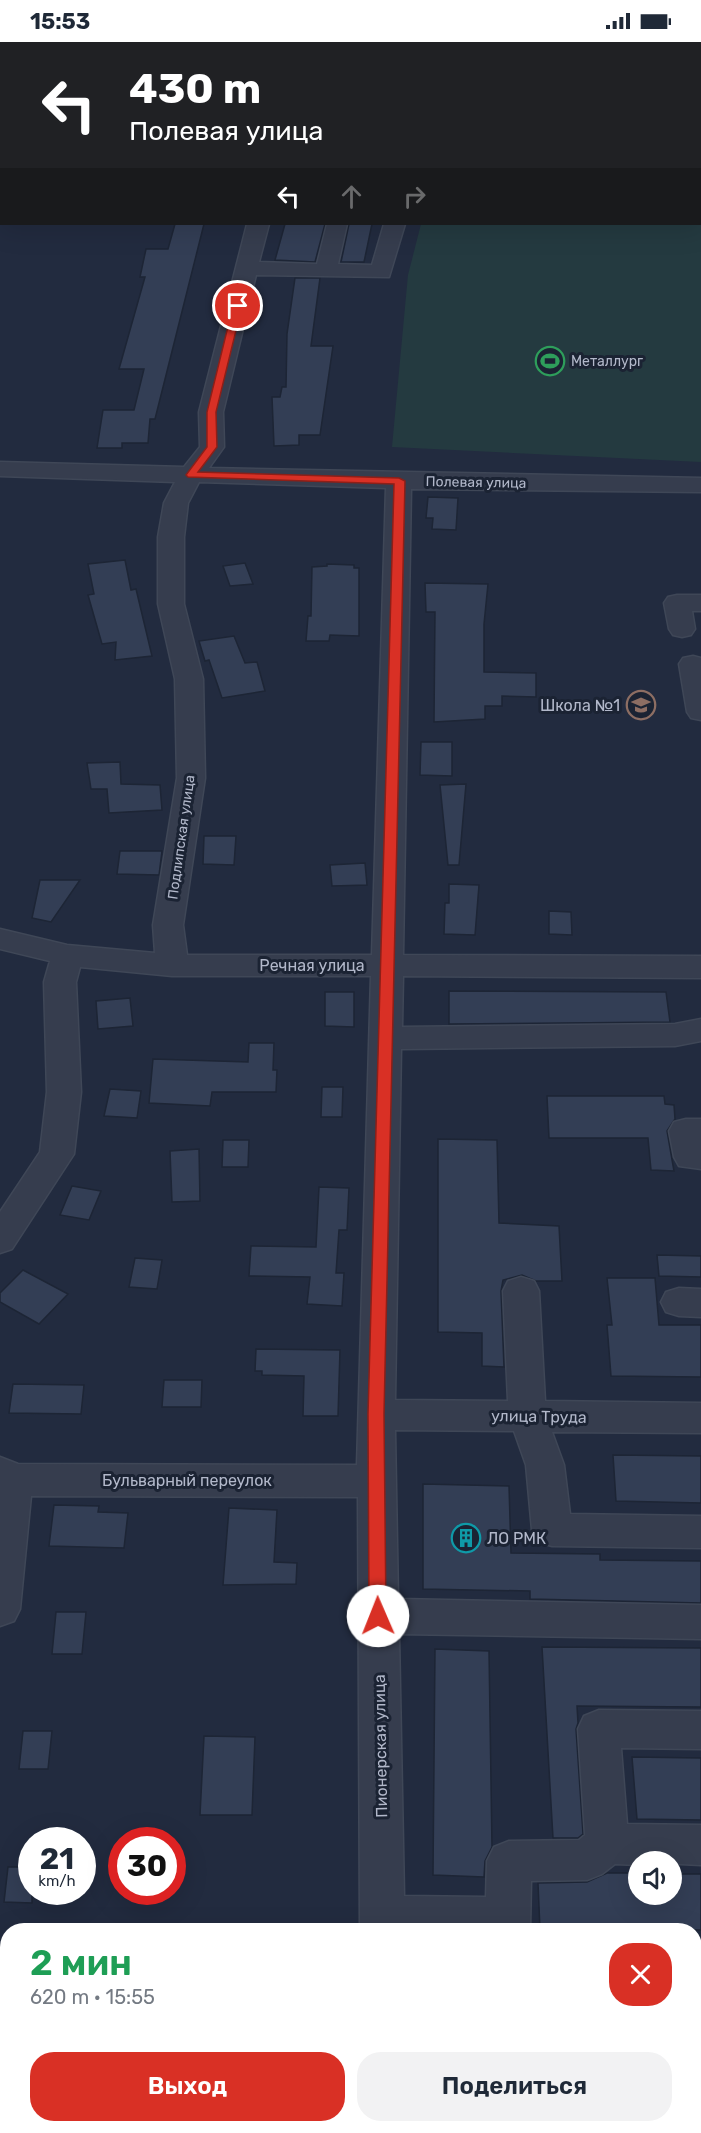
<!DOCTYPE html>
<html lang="ru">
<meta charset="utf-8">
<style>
:root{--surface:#fff;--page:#f2f2f3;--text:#1f2937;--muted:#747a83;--accent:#d93025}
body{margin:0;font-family:Rubik,sans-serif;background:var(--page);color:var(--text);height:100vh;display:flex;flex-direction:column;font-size:22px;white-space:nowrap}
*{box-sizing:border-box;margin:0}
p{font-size:20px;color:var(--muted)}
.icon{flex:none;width:33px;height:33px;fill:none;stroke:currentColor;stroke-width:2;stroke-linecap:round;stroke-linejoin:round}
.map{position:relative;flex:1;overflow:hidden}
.side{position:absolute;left:0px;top:1881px;width:702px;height:210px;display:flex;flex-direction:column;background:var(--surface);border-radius:24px 24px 0 0;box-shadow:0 6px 24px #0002}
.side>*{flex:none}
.hud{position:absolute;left:0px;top:0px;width:702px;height:183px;box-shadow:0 6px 24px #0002;background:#202124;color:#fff;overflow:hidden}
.buttons{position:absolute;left:628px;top:1809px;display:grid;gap:12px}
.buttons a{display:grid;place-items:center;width:54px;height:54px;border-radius:50%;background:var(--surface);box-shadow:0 6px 24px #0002;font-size:30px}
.speed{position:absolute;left:18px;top:1785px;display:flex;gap:12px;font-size:30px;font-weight:700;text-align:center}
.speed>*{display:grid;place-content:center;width:78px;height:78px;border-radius:50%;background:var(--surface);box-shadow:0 6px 24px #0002;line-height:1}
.speed small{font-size:15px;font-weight:400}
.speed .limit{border:9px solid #d22;background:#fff;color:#111}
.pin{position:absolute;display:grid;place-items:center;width:51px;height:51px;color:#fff;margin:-26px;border:3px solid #fff;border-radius:50%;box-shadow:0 2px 6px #0007}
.me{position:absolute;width:66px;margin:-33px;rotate:359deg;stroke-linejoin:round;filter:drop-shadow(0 0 4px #0008)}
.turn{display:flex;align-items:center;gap:21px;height:126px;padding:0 30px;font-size:27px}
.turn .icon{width:78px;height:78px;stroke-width:2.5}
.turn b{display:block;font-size:42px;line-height:51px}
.lanes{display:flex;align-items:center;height:57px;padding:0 30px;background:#0003;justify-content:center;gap:30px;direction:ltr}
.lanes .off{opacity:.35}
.round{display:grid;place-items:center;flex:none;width:63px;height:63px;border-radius:24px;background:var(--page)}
.summary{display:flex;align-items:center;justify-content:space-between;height:102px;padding:0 30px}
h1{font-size:36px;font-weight:600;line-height:45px;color:#1e9e55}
.cta{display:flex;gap:12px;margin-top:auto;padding:12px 30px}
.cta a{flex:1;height:69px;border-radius:24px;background:var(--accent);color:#fff;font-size:24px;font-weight:600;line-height:69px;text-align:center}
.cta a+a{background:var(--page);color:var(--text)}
.status{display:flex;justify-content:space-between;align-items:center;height:42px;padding:0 30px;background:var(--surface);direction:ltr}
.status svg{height:16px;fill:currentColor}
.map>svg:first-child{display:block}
.green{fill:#243a40}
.building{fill:#333e55;stroke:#1d2535;stroke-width:1.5}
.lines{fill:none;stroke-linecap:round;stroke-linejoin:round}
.minor-casing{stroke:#3f4757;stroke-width:3}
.minor{fill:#363d4e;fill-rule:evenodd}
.route{fill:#d93025;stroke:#8d1f18;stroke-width:1.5}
.labels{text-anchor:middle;stroke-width:6;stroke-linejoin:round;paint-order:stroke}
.far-poi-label{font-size:14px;fill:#b2b8ca;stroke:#1b2333;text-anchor:start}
.far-street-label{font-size:14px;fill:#b2b8ca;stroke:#1b2333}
.poi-label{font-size:16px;fill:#b2b8ca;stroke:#1b2333;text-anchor:end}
.street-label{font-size:16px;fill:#b2b8ca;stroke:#1b2333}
</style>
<div class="status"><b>15:53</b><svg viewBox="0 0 49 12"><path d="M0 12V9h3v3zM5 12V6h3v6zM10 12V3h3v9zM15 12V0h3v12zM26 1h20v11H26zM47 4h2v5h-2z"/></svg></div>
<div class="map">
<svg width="701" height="2091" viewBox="0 0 701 2091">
<rect width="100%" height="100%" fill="#222b3f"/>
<polygon class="green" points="701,164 701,420 392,405 408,233 421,182 700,182"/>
<g class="building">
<polygon points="175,182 204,182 155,377 150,377 148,401 122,401 122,406 97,406 103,368 134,368 144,327 119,327 145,235 140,235 146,207 168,207"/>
<polygon points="285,182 325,182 315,220 275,218"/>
<polygon points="349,182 372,182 364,220 341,220"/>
<polygon points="295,236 320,236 311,304 333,304 320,393 299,393 299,403 274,404 272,355 280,355 282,345 286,345 287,292"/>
<polygon points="428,455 458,456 456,488 432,487 433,476 426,476"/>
<polygon points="125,518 131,548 136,547 152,614 115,618 116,600 102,602 88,553 94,552 88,522"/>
<polygon points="245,521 253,542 230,544 223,524"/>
<polygon points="327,522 354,523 354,526 359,526 359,594 330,593 329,599 306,599 308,574 311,574 312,525 327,524"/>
<polygon points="425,541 488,542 484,582 484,630 536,631 536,655 502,654 502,664 485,664 485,677 434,680 435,570 426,570"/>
<polygon points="234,594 245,621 257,620 265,649 222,656 209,618 205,619 199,599"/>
<polygon points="421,700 452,700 452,734 420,733"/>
<polygon points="120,720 121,742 160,743 162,768 109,771 107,747 91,747 87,721"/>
<polygon points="466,742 459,823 448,823 440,743"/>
<polygon points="204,794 236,794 234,823 203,822"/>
<polygon points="120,809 162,809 159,833 117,832"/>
<polygon points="365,821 367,843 332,844 330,823"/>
<polygon points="40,838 80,838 51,880 32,876"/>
<polygon points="449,842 479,843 475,893 444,892 445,861 449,861"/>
<polygon points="549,869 571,870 572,893 549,892"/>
<polygon points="449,949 666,950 670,980 449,982"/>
<polygon points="325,950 354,950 354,985 325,984"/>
<polygon points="130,956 133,984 98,987 96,959"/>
<polygon points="249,1001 274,1001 273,1028 277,1028 276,1050 212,1050 210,1064 149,1061 153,1017 248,1020"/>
<polygon points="322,1045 343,1045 342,1075 321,1075"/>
<polygon points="110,1047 141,1049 137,1076 104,1074"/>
<polygon points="547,1054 664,1054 665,1062 674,1063 675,1077 667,1089 674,1129 651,1128 648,1096 549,1096"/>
<polygon points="438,1097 497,1098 499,1181 559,1184 562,1239 536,1239 522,1233 503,1238 501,1249 504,1325 482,1324 482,1291 438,1290"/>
<polygon points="223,1098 249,1098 248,1125 222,1125"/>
<polygon points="199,1107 200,1159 172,1160 170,1109"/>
<polygon points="72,1144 101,1149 89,1178 60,1173"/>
<polygon points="319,1145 349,1146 347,1188 339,1188 336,1231 344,1231 342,1264 307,1262 310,1235 249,1234 251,1204 316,1205"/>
<polygon points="657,1213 701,1214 701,1235 659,1234"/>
<polygon points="135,1216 162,1218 157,1247 129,1245"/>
<polygon points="23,1228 68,1252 39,1282 0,1260 0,1251"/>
<polygon points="607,1236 655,1236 659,1283 701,1283 701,1335 611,1334 607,1283 612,1283"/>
<polygon points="256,1307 340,1308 338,1374 303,1374 304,1334 262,1333 262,1329 255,1329"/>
<polygon points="164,1338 202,1338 201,1365 162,1365"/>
<polygon points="13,1342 84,1343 81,1372 9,1371"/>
<polygon points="613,1413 701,1414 701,1461 616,1459"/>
<polygon points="423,1442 509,1444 511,1511 600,1512 600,1518 701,1519 701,1561 530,1557 530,1549 423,1547"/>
<polygon points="54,1463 99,1464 98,1470 128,1471 124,1506 49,1504"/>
<polygon points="229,1466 277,1468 274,1520 297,1521 296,1542 223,1543"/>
<polygon points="56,1570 86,1570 82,1612 52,1612"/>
<polygon points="542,1605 701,1606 701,1665 577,1664 578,1681 576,1687 583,1792 578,1796 553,1796"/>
<polygon points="435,1607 489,1609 492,1805 485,1819 484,1835 433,1833"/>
<polygon points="23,1689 52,1689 48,1727 19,1727"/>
<polygon points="204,1694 255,1695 252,1773 200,1773"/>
<polygon points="632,1715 701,1716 701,1778 637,1777"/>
<polygon points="8,1825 32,1825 32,1861 4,1860"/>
<polygon points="607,1831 639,1831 639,1852 672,1852 672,1832 701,1832 701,1888 540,1888 538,1841 587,1840"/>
</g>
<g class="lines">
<g class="minor-casing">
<g id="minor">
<polygon points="86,0 105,0 106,2 86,2"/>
<rect x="330" y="0" width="18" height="2"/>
<polygon points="365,0 387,0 388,2 366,2"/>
<rect x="700" y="81" width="1" height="12"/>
<rect x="700" y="104" width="1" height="12"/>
<rect x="700" y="129" width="1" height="12"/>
<rect x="0" y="132" width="2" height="12"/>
<path d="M247,182H269L259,220L317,222L327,182H347L338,222L372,223L384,182H405L389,235L256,233L223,370L224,405L209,426L701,436V450L411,447L403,913L701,914V936L403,934L402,985L675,982L701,977V999L675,1004L401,1007L395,1358L508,1359L503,1249L508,1239L521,1235L534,1239L539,1249L545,1359L701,1361V1391L552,1390L564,1423L570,1472L701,1474V1506L552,1504L538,1500L532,1488L526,1423L514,1389L395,1388L398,1557L701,1563V1597L399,1592L404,1854L486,1855L487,1819L494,1805L509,1799L579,1798L585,1793L578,1687L584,1674L599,1668L701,1669V1707L621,1706L627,1782L701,1783V1823L639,1820V1823L615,1822L602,1832L587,1838L531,1839L530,1888H360L358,1455L31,1454L20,1567L14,1579L0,1584V1415L18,1422L357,1423L371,934H172L80,925L76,940L81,1050L74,1112L12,1207L0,1211V1170L40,1110L47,1050L44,940L50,919L0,907V887L67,903L155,911L153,883L177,736L175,637L158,562V495L164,461L175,440L0,434V420L184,425L200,405L199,370ZM199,440L386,446L372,913H187L183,883L205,736L203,637L184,562V495L188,461Z"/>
<polygon points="677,553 701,553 701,569 692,569 695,587 691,593 682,595 673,593 669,587 664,561 668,555"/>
<polygon points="693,614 701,616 701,678 691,676 687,670 679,622 683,616"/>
<polygon points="686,1077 701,1077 701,1127 679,1124 674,1115 669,1089 674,1080"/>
<polygon points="679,1246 701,1247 701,1275 679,1274 666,1270 661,1260 666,1250"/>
<rect x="694" y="1907" width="7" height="44"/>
<polygon points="694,2043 701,2043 701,2091 677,2084 694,2084"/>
<polygon points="361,2084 408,2084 409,2091 361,2091"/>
</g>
</g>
<use href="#minor" class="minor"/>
</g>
<polygon class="route" points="238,261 242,264 216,370 217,405 198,430 399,436 405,439 384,1372 386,1574 384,1579 378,1581 372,1579 369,1574 368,1372 394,442 188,435 186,433 207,405 207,370 233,264"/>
<defs>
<g id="stadium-ring" transform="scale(1.5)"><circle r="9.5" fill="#1b2333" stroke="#2e9e5b" stroke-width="1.5"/><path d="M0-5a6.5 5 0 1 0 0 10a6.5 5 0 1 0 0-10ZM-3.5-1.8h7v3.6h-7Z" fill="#2e9e5b"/></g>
<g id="school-ring" transform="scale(1.5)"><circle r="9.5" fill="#1b2333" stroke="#8d6e63" stroke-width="1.5"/><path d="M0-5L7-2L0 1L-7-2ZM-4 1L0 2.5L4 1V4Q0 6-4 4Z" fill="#8d6e63"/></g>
<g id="building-ring" transform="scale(1.5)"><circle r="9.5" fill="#1b2333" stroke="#0f9aa8" stroke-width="1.5"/><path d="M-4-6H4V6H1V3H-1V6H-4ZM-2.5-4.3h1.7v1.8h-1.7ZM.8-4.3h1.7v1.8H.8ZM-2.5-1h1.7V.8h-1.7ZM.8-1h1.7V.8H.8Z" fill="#0f9aa8"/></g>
</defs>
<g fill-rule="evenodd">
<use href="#stadium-ring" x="550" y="319"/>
<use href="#school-ring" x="641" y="663"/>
<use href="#building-ring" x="466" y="1496"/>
</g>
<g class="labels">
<g class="far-poi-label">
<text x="571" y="324">Металлург</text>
</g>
<g class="far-street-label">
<text transform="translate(476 440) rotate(1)" y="5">Полевая улица</text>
<text transform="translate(181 795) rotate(-82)" y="5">Подлипская улица</text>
</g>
<g class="poi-label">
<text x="620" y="669">Школа №1</text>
<text x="487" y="1502" text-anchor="start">ЛО РМК</text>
</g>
<g class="street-label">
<text x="312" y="929">Речная улица</text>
<text transform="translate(539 1374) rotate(1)" y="6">улица Труда</text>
<text x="187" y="1444">Бульварный переулок</text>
<text transform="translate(380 1704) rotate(-91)" y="6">Пионерская улица</text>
</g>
</g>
</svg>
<div class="buttons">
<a><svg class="icon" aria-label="sound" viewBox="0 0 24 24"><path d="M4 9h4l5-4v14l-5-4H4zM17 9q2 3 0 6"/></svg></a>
</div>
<div class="speed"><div>21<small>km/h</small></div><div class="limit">30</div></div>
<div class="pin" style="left:238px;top:264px;background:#d93025"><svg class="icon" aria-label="arrive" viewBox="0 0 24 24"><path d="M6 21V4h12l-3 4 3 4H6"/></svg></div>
<svg class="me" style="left:378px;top:1574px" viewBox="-20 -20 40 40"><circle r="19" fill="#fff"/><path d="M0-13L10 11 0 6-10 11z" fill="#d93025"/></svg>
<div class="hud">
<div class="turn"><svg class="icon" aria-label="left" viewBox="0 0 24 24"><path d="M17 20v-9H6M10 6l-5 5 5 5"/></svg><div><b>430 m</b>Полевая улица</div></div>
<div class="lanes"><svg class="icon" aria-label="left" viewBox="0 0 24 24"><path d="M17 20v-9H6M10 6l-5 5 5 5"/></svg><svg class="icon off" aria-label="ahead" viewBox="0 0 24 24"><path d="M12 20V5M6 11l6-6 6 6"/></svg><svg class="icon off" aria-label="right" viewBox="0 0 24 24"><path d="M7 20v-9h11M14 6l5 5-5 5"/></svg></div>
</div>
<section class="side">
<div class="summary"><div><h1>2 мин</h1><p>620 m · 15:55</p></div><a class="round" style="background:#d93025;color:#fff"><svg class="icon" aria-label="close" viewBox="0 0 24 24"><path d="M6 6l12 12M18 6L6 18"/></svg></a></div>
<div class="cta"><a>Выход</a><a>Поделиться</a></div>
</section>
</div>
